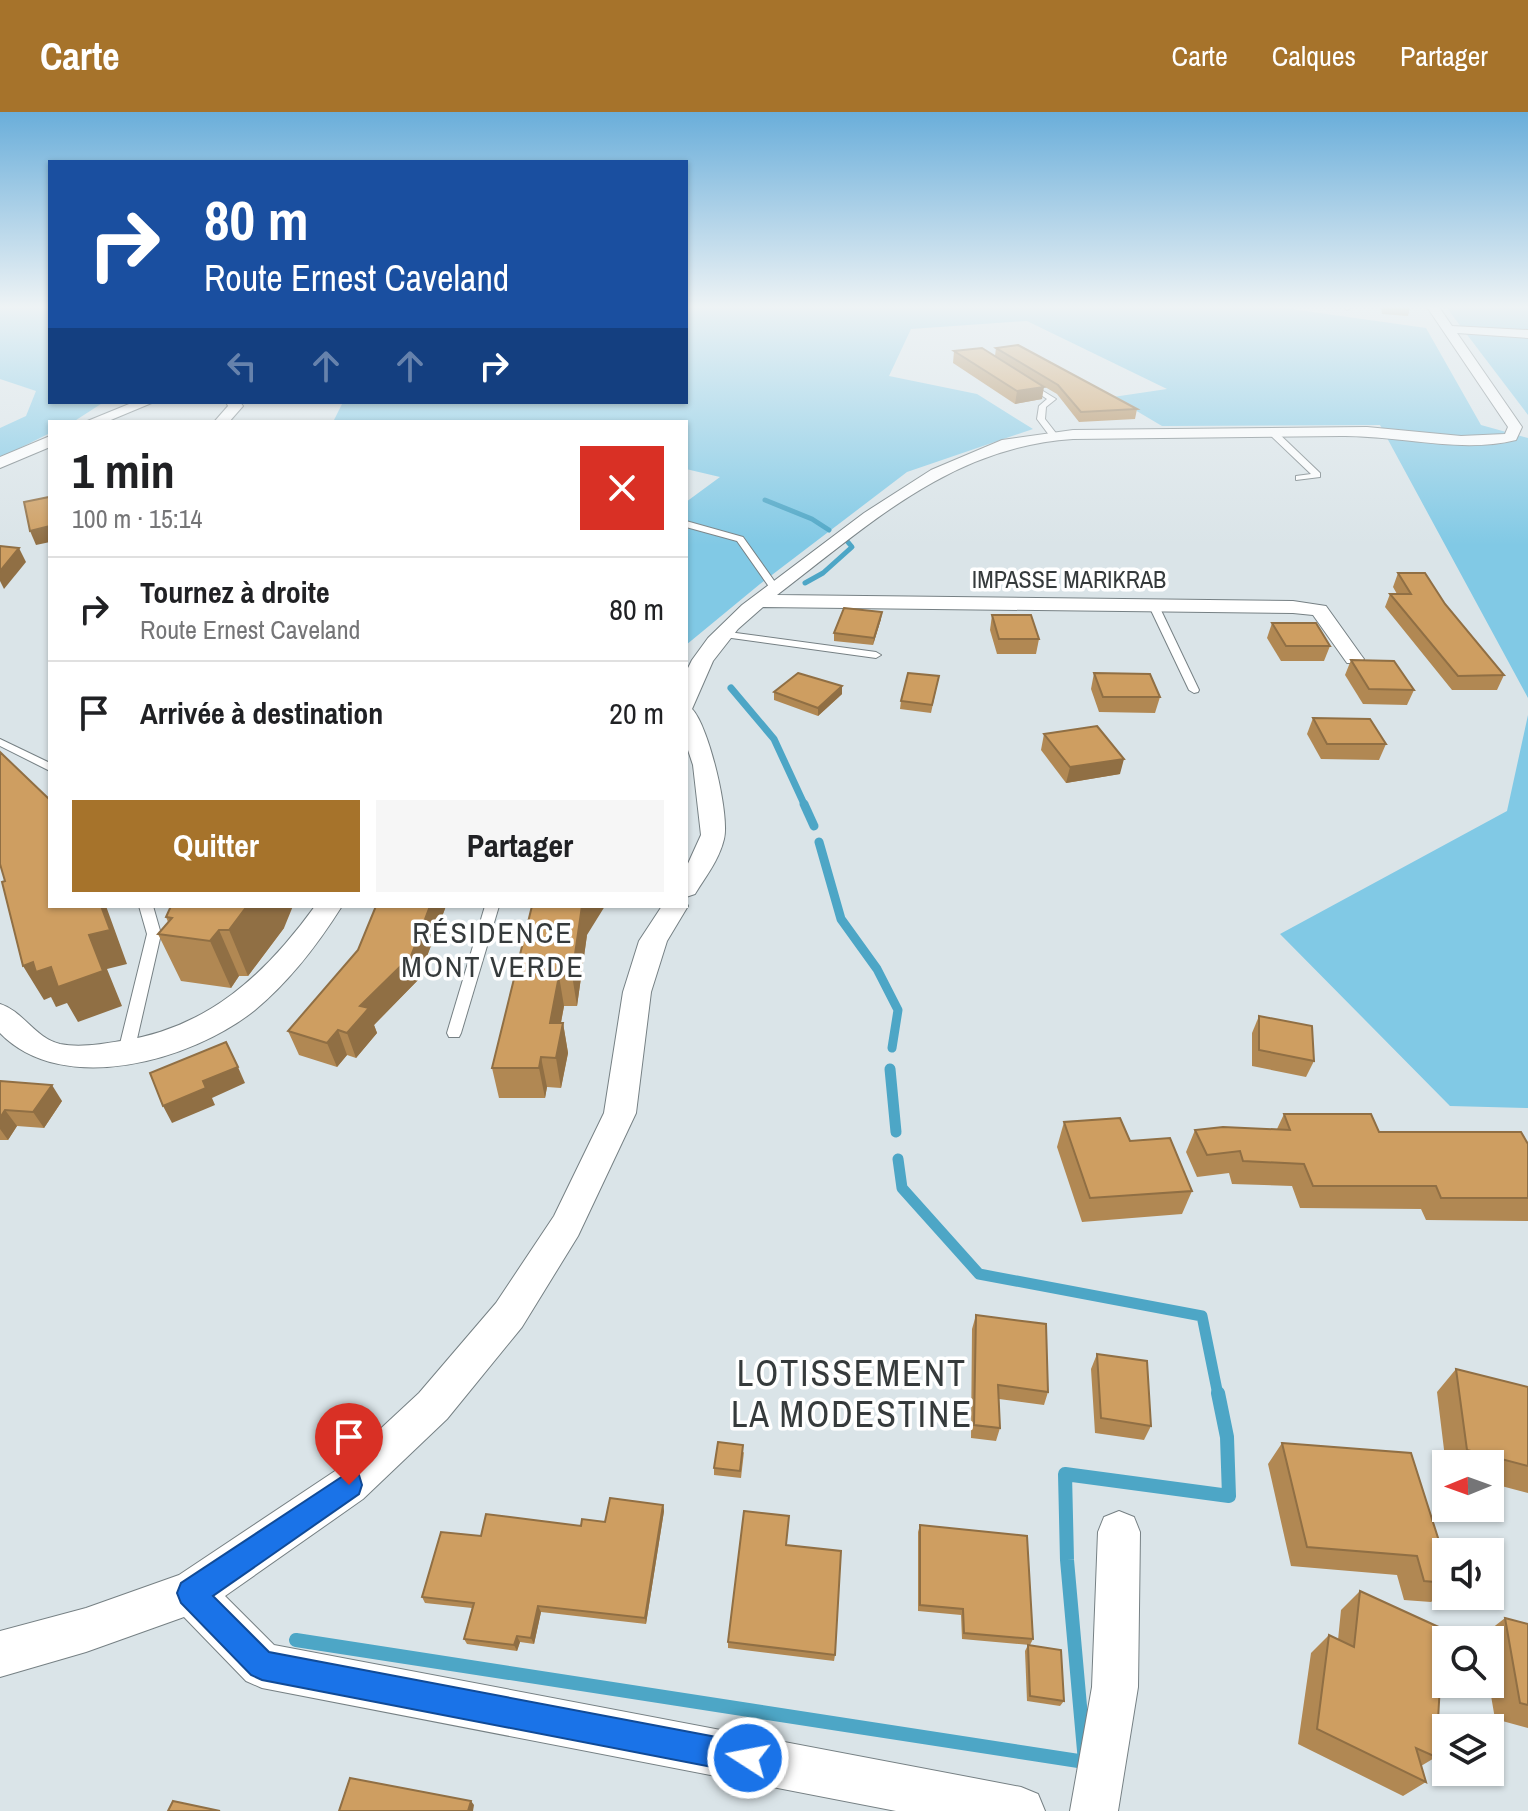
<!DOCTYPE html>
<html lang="fr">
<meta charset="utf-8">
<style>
:root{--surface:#fff;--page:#f6f6f6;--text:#202124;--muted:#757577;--line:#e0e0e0;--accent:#a6732b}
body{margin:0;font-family:"Archivo Narrow",sans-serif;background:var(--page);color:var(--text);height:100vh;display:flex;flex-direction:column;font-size:30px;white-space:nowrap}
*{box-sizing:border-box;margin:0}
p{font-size:26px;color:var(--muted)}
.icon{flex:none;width:44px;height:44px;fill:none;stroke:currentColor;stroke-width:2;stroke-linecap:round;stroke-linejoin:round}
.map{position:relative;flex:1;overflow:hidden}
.panel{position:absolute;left:48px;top:308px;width:640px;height:488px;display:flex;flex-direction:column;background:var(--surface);border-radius:0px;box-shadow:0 2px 6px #0004}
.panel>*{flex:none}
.guide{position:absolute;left:48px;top:48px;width:640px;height:244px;border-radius:0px;box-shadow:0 2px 6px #0004;background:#1a4fa0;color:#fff;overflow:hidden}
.needle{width:52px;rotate:269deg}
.buttons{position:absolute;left:1432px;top:1338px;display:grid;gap:16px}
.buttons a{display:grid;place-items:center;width:72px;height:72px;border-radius:0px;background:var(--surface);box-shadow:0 2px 6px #0004;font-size:40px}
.pin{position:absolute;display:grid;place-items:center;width:68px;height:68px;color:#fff;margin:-82px -34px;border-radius:50% 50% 50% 0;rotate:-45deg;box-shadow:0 0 8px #0007}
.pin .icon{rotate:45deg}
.me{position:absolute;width:88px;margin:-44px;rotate:281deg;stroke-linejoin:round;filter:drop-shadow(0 0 6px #0008)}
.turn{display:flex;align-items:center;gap:28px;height:168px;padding:0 24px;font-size:36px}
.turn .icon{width:104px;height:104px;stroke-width:2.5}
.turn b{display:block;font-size:56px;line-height:68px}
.lanes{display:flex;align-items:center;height:76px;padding:0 24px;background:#0003;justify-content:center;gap:40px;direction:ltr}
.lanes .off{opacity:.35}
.round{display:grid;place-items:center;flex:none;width:84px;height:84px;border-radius:0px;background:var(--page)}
.overview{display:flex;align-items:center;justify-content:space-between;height:136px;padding:0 24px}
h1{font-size:48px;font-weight:700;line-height:60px}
.action{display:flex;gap:16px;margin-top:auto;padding:16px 24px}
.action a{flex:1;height:92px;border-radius:0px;background:var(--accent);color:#fff;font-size:32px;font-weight:700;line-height:92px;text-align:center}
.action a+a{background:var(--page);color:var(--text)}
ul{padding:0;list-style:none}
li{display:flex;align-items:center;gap:24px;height:104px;padding:0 24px;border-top:2px solid var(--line)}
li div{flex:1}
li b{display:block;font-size:30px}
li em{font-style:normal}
header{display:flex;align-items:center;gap:48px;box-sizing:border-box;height:112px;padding:0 40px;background:var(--accent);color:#fff}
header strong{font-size:38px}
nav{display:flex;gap:44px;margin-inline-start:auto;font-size:28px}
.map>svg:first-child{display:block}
.green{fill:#81c9e5}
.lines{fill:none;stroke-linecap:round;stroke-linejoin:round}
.stream-far4{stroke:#4da6c6;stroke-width:5}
.stream-far3{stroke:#4da6c6;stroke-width:7}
.stream-far2{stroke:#4da6c6;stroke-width:9}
.stream-far1{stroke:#4da6c6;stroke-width:11}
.stream{stroke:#4da6c6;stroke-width:14}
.lane-casing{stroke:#768084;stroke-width:2}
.street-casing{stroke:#768084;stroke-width:2}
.lane{fill:#fff;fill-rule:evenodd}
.street{fill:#fff;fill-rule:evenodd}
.wall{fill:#b18853}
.shaded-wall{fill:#906f44}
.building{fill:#ce9e61;stroke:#906f44;stroke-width:2}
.route{fill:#1a73e8;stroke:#114b97;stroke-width:2}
.labels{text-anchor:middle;stroke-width:7;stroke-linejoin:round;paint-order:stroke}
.far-street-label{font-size:24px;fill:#363b3c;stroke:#fff}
.neighbourhood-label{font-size:30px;letter-spacing:2px;fill:#363b3c;stroke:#fff}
.near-neighbourhood-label{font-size:36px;letter-spacing:2px;fill:#363b3c;stroke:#fff}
</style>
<header>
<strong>Carte</strong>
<nav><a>Carte</a><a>Calques</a><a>Partager</a></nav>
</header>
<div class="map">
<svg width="1528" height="1699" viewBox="0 0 1528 1699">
<rect width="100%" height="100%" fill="#dae4e8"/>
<g class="green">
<polygon points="0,195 50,195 50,290 104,290 73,310 50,310 50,321 0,346 0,316 26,304 36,279 0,267"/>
<polygon points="686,195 1277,195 1426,216 1481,313 1528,326 1528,586 1380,313 1162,314 1113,285 1167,277 1027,209 911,217 889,264 977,282 1033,317 907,360 760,472 686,533 686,417 704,416 686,408 686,390 720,365 686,357 686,310 333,310 343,290 686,290"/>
<polygon points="1446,195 1528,195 1528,303"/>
<polygon points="1528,603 1528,996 1450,994 1280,822 1507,699"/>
</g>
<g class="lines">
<g class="stream-far4">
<polyline points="765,388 812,407 829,418"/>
<polyline points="805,471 823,461 852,435 847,429"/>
</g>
<polyline class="stream-far3" points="731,576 774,627 805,694"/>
<g class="stream-far2">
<polyline points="804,692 814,714"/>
<polyline points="819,730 841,807 877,857 898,898 892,936"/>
</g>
<g class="stream-far1">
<polyline points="890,957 896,1020"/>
<polyline points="898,1047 902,1076 979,1162 1202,1204 1218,1283"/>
</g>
<polyline class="stream" points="296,1528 1085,1650 1067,1448 1065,1362 1229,1384 1227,1325 1218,1281"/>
<g class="lane-casing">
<g id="lane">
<polygon points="1344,195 1350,195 1350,196 1347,198"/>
<polygon points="1026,271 1030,271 1056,287 1046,295 1045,307 1059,325 1058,327 1052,327 1037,307 1039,294 1047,287 1026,273"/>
<polygon points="1269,318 1275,318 1320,361 1320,365 1296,368 1296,364 1311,362 1269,322"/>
<polygon points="686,409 743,425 780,477 778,479 772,479 737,429 686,415"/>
<polygon points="1154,491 1159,494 1199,578 1198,580 1194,581 1189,578 1149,494"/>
<polygon points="721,519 876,540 881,543 876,546 717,524 716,522"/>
<polygon points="0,627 50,651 50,659 0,634"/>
<polygon points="139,794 153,794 161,822 134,940 131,944 121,944 118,940 147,822"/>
<polygon points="485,794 499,794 461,921 459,925 449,925 447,921"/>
</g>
</g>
<g class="street-casing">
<g id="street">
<path d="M1427,195H1439L1452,214L1528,218V226L1457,221L1522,315L1516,328C1460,342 1399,323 1341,324L1073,327C951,335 870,412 777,483L1293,489L1326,494L1361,543L1364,547L1361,551H1347L1313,503L1293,501L763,495L738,517L713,549L692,597C709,614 730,704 724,727C719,748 706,764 695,782L686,785V756L701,723L693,653L686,632V560L692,548L708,526L742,493L864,401L931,358L1002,328L1073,318L1367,315L1461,324L1505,322L1508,315Z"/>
<polygon points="134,290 154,290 106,310 85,310"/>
<polygon points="226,290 240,290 243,294 229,310 214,310 228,294"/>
<polygon points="50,324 50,335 0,356 0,345"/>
<polygon points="686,790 688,794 667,829 651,880 636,1001 578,1124 522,1215 447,1307 363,1387 225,1484 274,1533 1021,1675 1038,1682 1045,1699 896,1699 262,1576 246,1569 184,1505 86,1540 0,1565 0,1519 86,1496 179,1463 335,1359 419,1281 496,1191 554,1104 604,1001 623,880 639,829 662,794 686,794"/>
<path d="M315,794H342C318,832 290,869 255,898C193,948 63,986 0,921V892C23,899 35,926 60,932C80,936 101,932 121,929C208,916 265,863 315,794Z"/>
<polygon points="1119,1399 1134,1405 1140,1420 1138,1575 1118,1699 1070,1699 1092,1575 1098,1420 1104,1405"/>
</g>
</g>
<use href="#lane" class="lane"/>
<use href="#street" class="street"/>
</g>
<g class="wall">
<polygon points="1381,195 1410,195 1408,204 1382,202"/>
<polygon points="996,236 1137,297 1135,307 1079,310 1057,282 1028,265 1042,287 1015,292 953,251 954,239 995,244"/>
<polygon points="1398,461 1445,492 1504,563 1497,578 1452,578 1385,495 1390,482 1397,482 1393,475"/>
<polygon points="992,503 1039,527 1036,542 997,542 990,518"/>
<polygon points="881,507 873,533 834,529 834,521"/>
<polygon points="1272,511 1330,534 1324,549 1281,549 1267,526"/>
<polygon points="1351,548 1414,578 1407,593 1363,592 1345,563"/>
<polygon points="1094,561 1160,585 1155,601 1099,600 1091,577"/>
<polygon points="939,564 931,601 900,597 901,589"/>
<polygon points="774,580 842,582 818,604 774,588"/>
<polygon points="1313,606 1386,632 1379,648 1321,647 1307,622"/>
<polygon points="1044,622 1120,662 1066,671 1041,638"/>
<polygon points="376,794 446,794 418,868 374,913 377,921 356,946 347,943 337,955 299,943 288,919 358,838"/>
<polygon points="166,805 284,816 248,864 239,864 231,876 181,869 158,822 168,810"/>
<polygon points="587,823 577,894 564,894 561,911 563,911 568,941 561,976 547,975 545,986 499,986 492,956"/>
<polygon points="1259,904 1314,949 1306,965 1252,954 1252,921"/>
<polygon points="0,969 62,989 44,1016 17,1014 8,1028 0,1028"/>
<polygon points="1284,1002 1379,1020 1528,1032 1528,1109 1426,1108 1421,1097 1300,1096 1292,1074 1232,1072 1229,1061 1197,1065 1186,1040 1195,1018 1277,1017"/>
<polygon points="1064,1010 1130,1029 1192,1079 1182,1102 1082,1110 1057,1035"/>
<polygon points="976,1203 1048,1280 1044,1293 999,1287 1000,1316 996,1329 971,1326 972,1217"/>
<polygon points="1097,1242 1151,1314 1144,1328 1095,1321 1091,1257"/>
<polygon points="1456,1257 1528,1275 1528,1381 1490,1371 1490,1352 1446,1352 1446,1354 1437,1280"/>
<polygon points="1282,1331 1446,1451 1446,1477 1431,1490 1404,1488 1397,1463 1291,1454 1268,1352"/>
<polygon points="744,1340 741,1366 714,1363 714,1356"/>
<polygon points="663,1393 664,1399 646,1512 541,1500 534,1532 520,1530 517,1539 467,1532 464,1527 472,1496 425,1491 422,1485 481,1424 605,1410"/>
<polygon points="920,1413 1033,1527 1030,1533 962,1527 961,1503 918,1499 918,1420"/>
<polygon points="786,1433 835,1543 834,1549 728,1536 728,1530"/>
<polygon points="1360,1479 1436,1645 1421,1654 1426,1670 1403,1684 1298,1632 1311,1541 1329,1523 1338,1528 1341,1498"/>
<polygon points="1505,1506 1528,1512 1528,1616 1495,1607 1489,1572 1490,1528 1482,1528 1482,1524"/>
<polygon points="1028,1533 1064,1589 1060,1594 1027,1589 1025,1539"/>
</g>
<g class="shaded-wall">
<polygon points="1044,275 1042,287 1015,292 1017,279"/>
<polygon points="50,414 50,430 36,433 30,419"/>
<polygon points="19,436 26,450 4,477 0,469 0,459"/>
<polygon points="882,500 881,507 873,533 874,526"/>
<polygon points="842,574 842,582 818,604 818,596"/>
<polygon points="1124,647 1120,662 1066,671 1070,655"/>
<polygon points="101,794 106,794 127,852 107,857 122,894 78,910 67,891 56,895 51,885 44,888 23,854"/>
<polygon points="247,794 293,794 284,816 248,864 229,818"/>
<polygon points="430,794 446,794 418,868 374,913 377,921 356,946 347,921 360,894"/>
<polygon points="582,794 605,794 587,823 577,894 572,863"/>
<polygon points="219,818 239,864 231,876 210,829"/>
<polygon points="559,864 564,894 555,941 550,911"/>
<polygon points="563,911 568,941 561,976 556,946"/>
<polygon points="338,918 347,943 337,955 327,931"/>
<polygon points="541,945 547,975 545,986 539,956"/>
<polygon points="238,955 245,971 212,986 215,993 172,1011 163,994 203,969"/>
<polygon points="52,973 62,989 44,1016 33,1000"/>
<polygon points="5,998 17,1014 8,1028 0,1017 0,1006"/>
<polygon points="663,1393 664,1399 646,1512 645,1506"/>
<polygon points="538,1494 541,1500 534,1532 531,1526"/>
<polygon points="517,1524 520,1530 517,1539 514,1533"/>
<polygon points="471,1689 474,1693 473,1699 468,1699"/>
</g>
<g class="building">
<polygon points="1018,233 1137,297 1081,300 1058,273 996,236"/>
<polygon points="982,236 1044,275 1017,279 954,239"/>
<polygon points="49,385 50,390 50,414 30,419 24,390"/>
<polygon points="0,434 19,436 0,459"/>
<polygon points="1398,461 1425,461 1445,492 1504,563 1458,564 1390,482 1411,482"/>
<polygon points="844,496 882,500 874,526 834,521"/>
<polygon points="992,503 1031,503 1039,527 999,527"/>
<polygon points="1272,511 1316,511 1330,534 1286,534"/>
<polygon points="1351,548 1394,549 1414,578 1369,577"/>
<polygon points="798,561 842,574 818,596 774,580"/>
<polygon points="908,561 939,564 932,593 901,589"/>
<polygon points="1094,561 1150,562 1160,585 1103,585"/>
<polygon points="1313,606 1370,607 1386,632 1327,632"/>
<polygon points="1097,614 1124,647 1070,655 1044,622"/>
<polygon points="0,640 50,688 50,794 101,794 110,818 89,823 103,859 58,875 51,855 36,860 33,850 23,854 2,770 5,769 0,752"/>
<polygon points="171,794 247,794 229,818 219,818 210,829 158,822 172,806 166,805"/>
<polygon points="376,794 430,794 411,844 360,894 369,896 347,921 338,918 327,931 288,919 358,838"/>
<polygon points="532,794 582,794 572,863 559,864 550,911 563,911 556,946 541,945 539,956 492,956"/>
<polygon points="1259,904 1312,914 1314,949 1259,938"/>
<polygon points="226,930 238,955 203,969 206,976 163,994 150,961"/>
<polygon points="0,969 52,973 33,1000 5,998 0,1006"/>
<polygon points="1284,1002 1371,1002 1379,1020 1521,1020 1528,1032 1528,1086 1441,1086 1436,1074 1313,1074 1304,1052 1243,1049 1240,1039 1207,1043 1195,1018 1223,1015 1290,1018"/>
<polygon points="1120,1006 1130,1029 1170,1026 1192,1079 1090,1086 1064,1010"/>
<polygon points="976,1203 1046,1212 1048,1280 998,1273 1000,1316 974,1313"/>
<polygon points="1097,1242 1147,1249 1151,1314 1101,1306"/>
<polygon points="1456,1257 1528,1275 1528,1354 1467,1338"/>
<polygon points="718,1330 743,1333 740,1359 714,1356"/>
<polygon points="1282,1331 1411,1341 1446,1451 1446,1471 1424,1469 1417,1444 1307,1435"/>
<polygon points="610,1386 663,1393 645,1506 538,1494 531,1526 517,1524 514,1533 464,1527 474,1491 422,1485 441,1420 481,1424 486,1402 581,1414 582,1407 605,1410"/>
<polygon points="744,1399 789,1404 786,1433 841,1439 835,1543 728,1530"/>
<polygon points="920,1413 1027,1424 1033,1527 964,1521 963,1497 920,1493"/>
<polygon points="1360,1479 1443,1517 1436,1645 1416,1636 1426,1670 1317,1617 1329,1523 1354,1535"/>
<polygon points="1505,1506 1528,1512 1528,1593 1520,1591"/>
<polygon points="1028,1533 1061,1538 1064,1589 1030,1584"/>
<polygon points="350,1666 471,1689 468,1699 339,1699"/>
<polygon points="173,1689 220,1699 168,1699"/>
</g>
<linearGradient id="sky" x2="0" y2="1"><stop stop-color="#6aaeda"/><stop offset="0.45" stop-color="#eef3f5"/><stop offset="1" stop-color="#eef3f5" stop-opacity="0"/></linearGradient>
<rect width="1528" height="433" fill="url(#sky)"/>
<polygon class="route" points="349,1360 359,1363 362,1373 359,1382 213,1484 269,1540 748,1631 759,1635 763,1646 759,1657 748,1662 262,1568 251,1563 181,1491 177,1481 181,1471"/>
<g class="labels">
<g class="far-street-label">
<text x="1069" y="476">IMPASSE MARIKRAB</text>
</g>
<g class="neighbourhood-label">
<text x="493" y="831">RÉSIDENCE<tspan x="493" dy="34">MONT VERDE</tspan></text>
</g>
<g class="near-neighbourhood-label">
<text x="852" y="1274">LOTISSEMENT<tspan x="852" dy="41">LA MODESTINE</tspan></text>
</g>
</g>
</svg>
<div class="buttons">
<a><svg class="needle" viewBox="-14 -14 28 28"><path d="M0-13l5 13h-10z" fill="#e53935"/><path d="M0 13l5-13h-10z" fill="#757577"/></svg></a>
<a><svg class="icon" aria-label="sound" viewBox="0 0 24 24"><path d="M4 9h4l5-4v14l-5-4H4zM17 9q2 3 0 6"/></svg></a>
<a><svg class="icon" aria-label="search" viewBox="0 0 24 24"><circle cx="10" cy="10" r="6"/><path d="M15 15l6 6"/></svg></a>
<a><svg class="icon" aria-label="layers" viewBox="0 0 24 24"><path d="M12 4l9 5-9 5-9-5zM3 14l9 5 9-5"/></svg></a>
</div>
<div class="pin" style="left:349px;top:1373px;background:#d93025"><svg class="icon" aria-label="arrive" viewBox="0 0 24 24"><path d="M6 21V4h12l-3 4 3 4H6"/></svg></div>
<svg class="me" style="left:748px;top:1646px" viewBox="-20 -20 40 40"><circle r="17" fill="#1a73e8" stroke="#fff" stroke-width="3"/><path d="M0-11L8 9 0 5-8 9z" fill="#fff"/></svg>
<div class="guide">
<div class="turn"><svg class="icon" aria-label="right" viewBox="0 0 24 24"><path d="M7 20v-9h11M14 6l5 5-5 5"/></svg><div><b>80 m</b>Route Ernest Caveland</div></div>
<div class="lanes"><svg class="icon off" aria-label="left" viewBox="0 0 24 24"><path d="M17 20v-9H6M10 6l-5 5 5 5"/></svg><svg class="icon off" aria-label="ahead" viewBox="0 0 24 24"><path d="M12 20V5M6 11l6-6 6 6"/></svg><svg class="icon off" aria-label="ahead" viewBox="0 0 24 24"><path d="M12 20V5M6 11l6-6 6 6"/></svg><svg class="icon" aria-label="right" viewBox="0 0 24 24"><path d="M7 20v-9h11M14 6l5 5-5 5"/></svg></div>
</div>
<section class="panel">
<div class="overview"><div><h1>1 min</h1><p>100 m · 15:14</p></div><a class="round" style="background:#d93025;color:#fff"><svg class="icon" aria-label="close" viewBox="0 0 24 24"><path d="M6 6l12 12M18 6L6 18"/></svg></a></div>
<ul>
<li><svg class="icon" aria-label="right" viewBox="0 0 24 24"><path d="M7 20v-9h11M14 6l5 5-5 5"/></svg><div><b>Tournez à droite</b><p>Route Ernest Caveland</p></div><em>80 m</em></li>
<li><svg class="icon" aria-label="arrive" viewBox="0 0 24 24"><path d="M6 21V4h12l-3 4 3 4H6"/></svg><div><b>Arrivée à destination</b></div><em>20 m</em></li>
</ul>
<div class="action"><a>Quitter</a><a>Partager</a></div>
</section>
</div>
